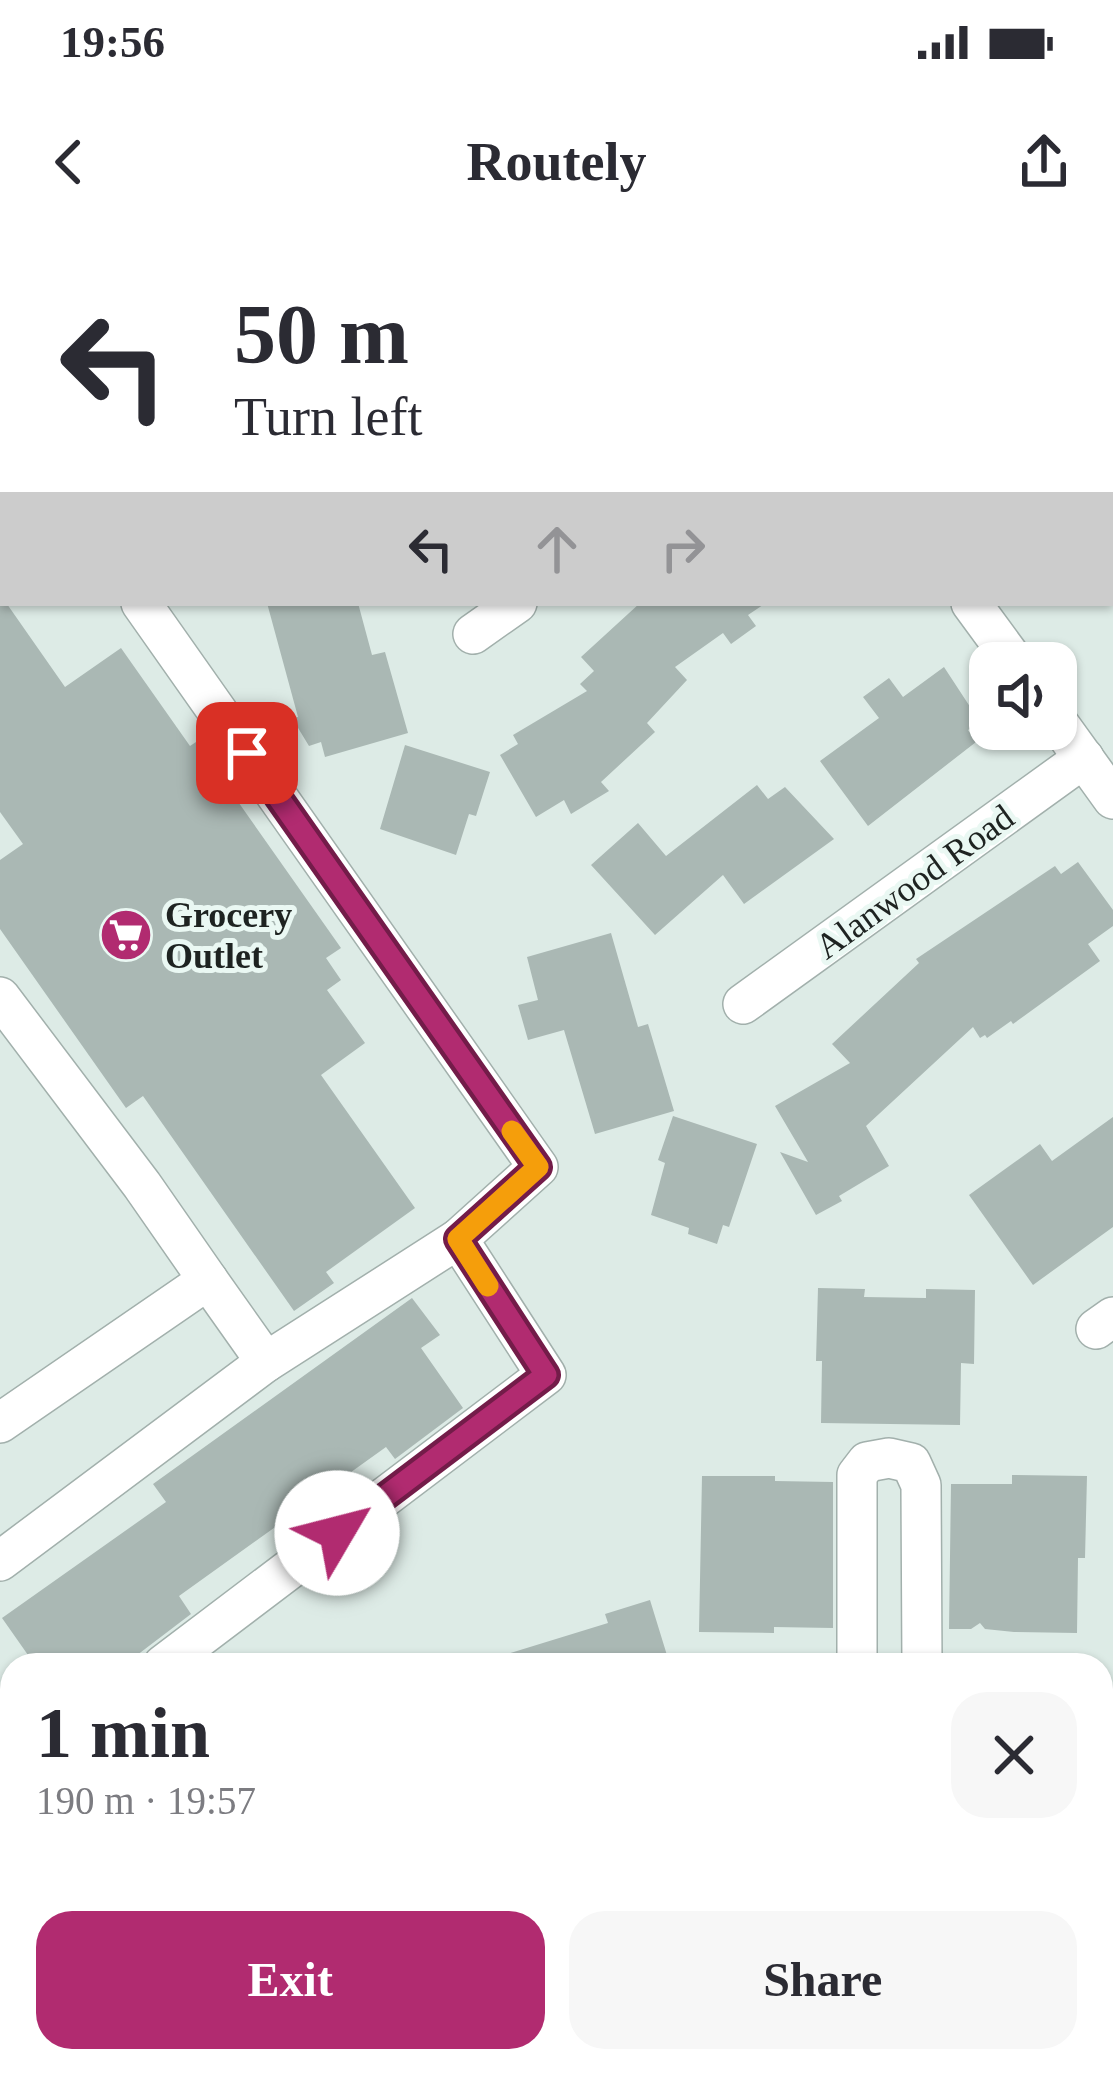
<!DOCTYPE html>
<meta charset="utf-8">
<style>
:root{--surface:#fff;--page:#f7f7f7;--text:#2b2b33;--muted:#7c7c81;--accent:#b12b70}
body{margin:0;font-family:"Times New Roman",serif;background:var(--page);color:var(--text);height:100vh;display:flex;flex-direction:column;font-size:45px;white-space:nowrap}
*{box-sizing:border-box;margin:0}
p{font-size:39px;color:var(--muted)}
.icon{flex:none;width:66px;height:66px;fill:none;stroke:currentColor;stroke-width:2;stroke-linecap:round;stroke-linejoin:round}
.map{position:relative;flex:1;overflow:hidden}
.sheet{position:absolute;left:0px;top:1413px;width:1113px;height:420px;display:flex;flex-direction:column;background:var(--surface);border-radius:36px 36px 0 0;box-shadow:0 3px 9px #0004}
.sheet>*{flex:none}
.top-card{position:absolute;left:0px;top:0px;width:1113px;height:366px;box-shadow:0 3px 9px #0004;background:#fff;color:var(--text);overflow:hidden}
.buttons{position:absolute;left:969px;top:402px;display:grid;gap:24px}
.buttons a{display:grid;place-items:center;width:108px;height:108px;border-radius:24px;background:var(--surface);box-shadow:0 3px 9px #0004;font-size:60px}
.pin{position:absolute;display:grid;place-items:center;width:102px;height:102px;color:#fff;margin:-51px;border-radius:24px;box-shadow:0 6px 18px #0006}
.me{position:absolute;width:132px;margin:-66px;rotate:53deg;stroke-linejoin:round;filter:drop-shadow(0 0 9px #0008)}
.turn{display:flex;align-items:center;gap:42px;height:252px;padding:0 36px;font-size:54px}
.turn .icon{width:156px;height:156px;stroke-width:2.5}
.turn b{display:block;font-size:84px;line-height:102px}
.lanes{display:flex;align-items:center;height:114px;padding:0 36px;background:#0003;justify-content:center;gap:60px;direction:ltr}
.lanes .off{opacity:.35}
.round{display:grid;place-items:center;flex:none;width:126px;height:126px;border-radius:36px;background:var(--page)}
.headline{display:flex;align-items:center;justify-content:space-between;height:204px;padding:0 36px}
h1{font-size:72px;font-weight:600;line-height:90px}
.button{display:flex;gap:24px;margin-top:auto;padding:24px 36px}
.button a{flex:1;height:138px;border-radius:36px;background:var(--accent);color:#fff;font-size:48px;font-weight:600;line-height:138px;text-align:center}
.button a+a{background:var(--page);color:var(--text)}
.status{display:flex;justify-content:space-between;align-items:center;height:84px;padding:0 60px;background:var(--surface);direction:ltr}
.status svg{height:33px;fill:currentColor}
header{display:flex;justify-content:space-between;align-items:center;height:156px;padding:0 36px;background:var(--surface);font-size:54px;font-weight:600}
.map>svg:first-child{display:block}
.building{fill:#aab8b4}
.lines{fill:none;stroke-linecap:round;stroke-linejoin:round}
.minor-casing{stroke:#a2b0ac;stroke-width:42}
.minor{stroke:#fff;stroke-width:39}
.route-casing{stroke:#731c49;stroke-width:30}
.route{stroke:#b12b70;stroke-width:21}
.slow{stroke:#f59e0b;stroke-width:21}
.labels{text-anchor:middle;stroke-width:10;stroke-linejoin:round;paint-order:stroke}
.street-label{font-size:36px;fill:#1e2321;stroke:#eaf8f3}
.poi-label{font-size:36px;font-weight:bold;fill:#1e2321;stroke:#eaf8f3;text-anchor:start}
</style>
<div class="status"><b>19:56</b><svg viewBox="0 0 49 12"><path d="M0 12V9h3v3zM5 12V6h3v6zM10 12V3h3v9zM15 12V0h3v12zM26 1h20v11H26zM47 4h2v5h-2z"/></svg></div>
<header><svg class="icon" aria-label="back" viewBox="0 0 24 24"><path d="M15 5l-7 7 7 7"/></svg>Routely<svg class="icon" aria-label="share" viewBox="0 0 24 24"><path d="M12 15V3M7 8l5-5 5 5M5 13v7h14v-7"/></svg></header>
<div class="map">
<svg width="1113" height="1833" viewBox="0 0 1113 1833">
<rect width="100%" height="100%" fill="#ddebe6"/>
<g class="building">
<polygon points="0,354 65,447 121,408 190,506 196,502 341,708 326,718 341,740 327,750 365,803 321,835 415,968 326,1032 334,1043 294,1071 143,856 126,868 0,689 0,620 23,604 0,572"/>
<polygon points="267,363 358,363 372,415 385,412 408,493 325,517 321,502 309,506 292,478 298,477"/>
<polygon points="640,363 766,363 748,375 756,386 731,404 723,393 675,427 687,440 647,483 655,492 601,542 609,551 571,574 564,560 536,577 500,515 518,504 513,495 587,451 580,444 594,431 581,417"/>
<polygon points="944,427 980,482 968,490 976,502 868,586 820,521 879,478 863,457 889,438 903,457"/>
<polygon points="405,505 490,532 476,576 469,574 456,615 380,589"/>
<polygon points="757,545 768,559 785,547 834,599 744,664 723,635 655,695 591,625 638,583 666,616"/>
<polygon points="1078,622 1113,670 1113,686 1088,704 1100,721 1013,784 1011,781 987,798 985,795 980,798 973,787 866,886 889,926 839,956 842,961 816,975 780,912 808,922 775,866 850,823 832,804 919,723 916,719 1055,626 1061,634"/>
<polygon points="611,693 638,787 648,784 674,871 595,894 564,790 528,800 518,765 538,760 527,717"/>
<polygon points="673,876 757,904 729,987 723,985 717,1004 688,994 689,988 651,975 665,923 658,920"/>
<polygon points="1113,877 1113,987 1033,1045 969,955 1040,904 1052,921"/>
<polygon points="818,1048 865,1049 864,1057 926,1058 926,1049 975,1050 974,1124 961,1123 960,1185 821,1183 822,1121 816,1121"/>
<polygon points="412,1058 440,1095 421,1108 463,1168 395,1219 386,1207 319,1255 329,1269 303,1289 292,1275 179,1356 191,1374 124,1425 35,1425 2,1378 166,1262 153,1244"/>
<polygon points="1012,1235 1087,1236 1085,1318 1078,1318 1077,1393 1014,1392 985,1389 980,1383 971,1389 949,1389 951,1244 1012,1244"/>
<polygon points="702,1236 775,1236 775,1241 833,1242 833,1388 774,1387 774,1393 699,1392"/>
<polygon points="650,1360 670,1425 495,1425 494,1418 608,1383 605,1374"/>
</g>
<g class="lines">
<g class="minor-casing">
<g id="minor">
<polyline points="709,0 711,3"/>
<polyline points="228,3 232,0"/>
<polyline points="0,62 3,66"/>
<polyline points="0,173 3,177"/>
<polyline points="0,299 3,296"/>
<polyline points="141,363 538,927 458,999"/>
<polyline points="971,363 1015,423"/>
<polyline points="473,394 517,363"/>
<polyline points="1056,480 1113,559"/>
<polyline points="0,757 142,945 208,1040 0,1183"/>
<polyline points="743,764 1084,518"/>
<polyline points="1096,1089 1113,1077"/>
<polyline points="0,1321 266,1122"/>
<polyline points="163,1425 546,1135 458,999 266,1122 208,1040"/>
<polyline points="857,1425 857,1235 867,1222 889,1218 911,1223 921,1245 922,1425"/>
<polyline points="0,1493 12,1515"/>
<polyline points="1101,1587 1113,1608"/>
<polyline points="297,1821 298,1833"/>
</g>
</g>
<use href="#minor" class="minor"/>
</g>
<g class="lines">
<g class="route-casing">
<polyline id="route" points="247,513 538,927 458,999 546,1135 337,1293"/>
</g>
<use href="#route" class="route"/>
<polyline class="slow" points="488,1046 458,999 538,927 512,891"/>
</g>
<defs>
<g id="supermarket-disc" transform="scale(2.7)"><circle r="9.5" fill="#b12b70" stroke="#eaf8f3"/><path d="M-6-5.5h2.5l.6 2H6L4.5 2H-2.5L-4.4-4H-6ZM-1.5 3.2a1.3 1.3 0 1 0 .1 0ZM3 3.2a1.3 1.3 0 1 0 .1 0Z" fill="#fff"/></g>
</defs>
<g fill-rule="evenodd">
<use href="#supermarket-disc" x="126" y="695"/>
</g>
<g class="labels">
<g class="street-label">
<text transform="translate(914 641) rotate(-36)" y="13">Alanwood Road</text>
</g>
<g class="poi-label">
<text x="165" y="687">Grocery<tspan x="165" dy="41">Outlet</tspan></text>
</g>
</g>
</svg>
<div class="buttons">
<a><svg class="icon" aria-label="sound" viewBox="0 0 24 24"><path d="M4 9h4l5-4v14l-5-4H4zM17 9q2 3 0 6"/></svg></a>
</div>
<div class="pin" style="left:247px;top:513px;background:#d93025"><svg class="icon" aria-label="arrive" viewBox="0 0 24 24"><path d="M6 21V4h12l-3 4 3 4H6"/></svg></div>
<svg class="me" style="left:337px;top:1293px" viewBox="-20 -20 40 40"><circle r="19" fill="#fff"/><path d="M0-13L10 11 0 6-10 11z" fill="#b12b70"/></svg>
<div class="top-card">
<div class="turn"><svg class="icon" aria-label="left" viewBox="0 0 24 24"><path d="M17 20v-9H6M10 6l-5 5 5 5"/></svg><div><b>50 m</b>Turn left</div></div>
<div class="lanes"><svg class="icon" aria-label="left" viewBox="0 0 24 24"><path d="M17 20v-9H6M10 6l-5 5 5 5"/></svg><svg class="icon off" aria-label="ahead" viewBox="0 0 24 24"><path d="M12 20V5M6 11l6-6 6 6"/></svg><svg class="icon off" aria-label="right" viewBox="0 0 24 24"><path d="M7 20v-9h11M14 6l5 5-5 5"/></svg></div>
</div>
<section class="sheet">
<div class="headline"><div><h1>1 min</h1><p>190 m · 19:57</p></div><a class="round"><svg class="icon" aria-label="close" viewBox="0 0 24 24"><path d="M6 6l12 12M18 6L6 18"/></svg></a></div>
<div class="button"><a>Exit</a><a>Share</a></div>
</section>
</div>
